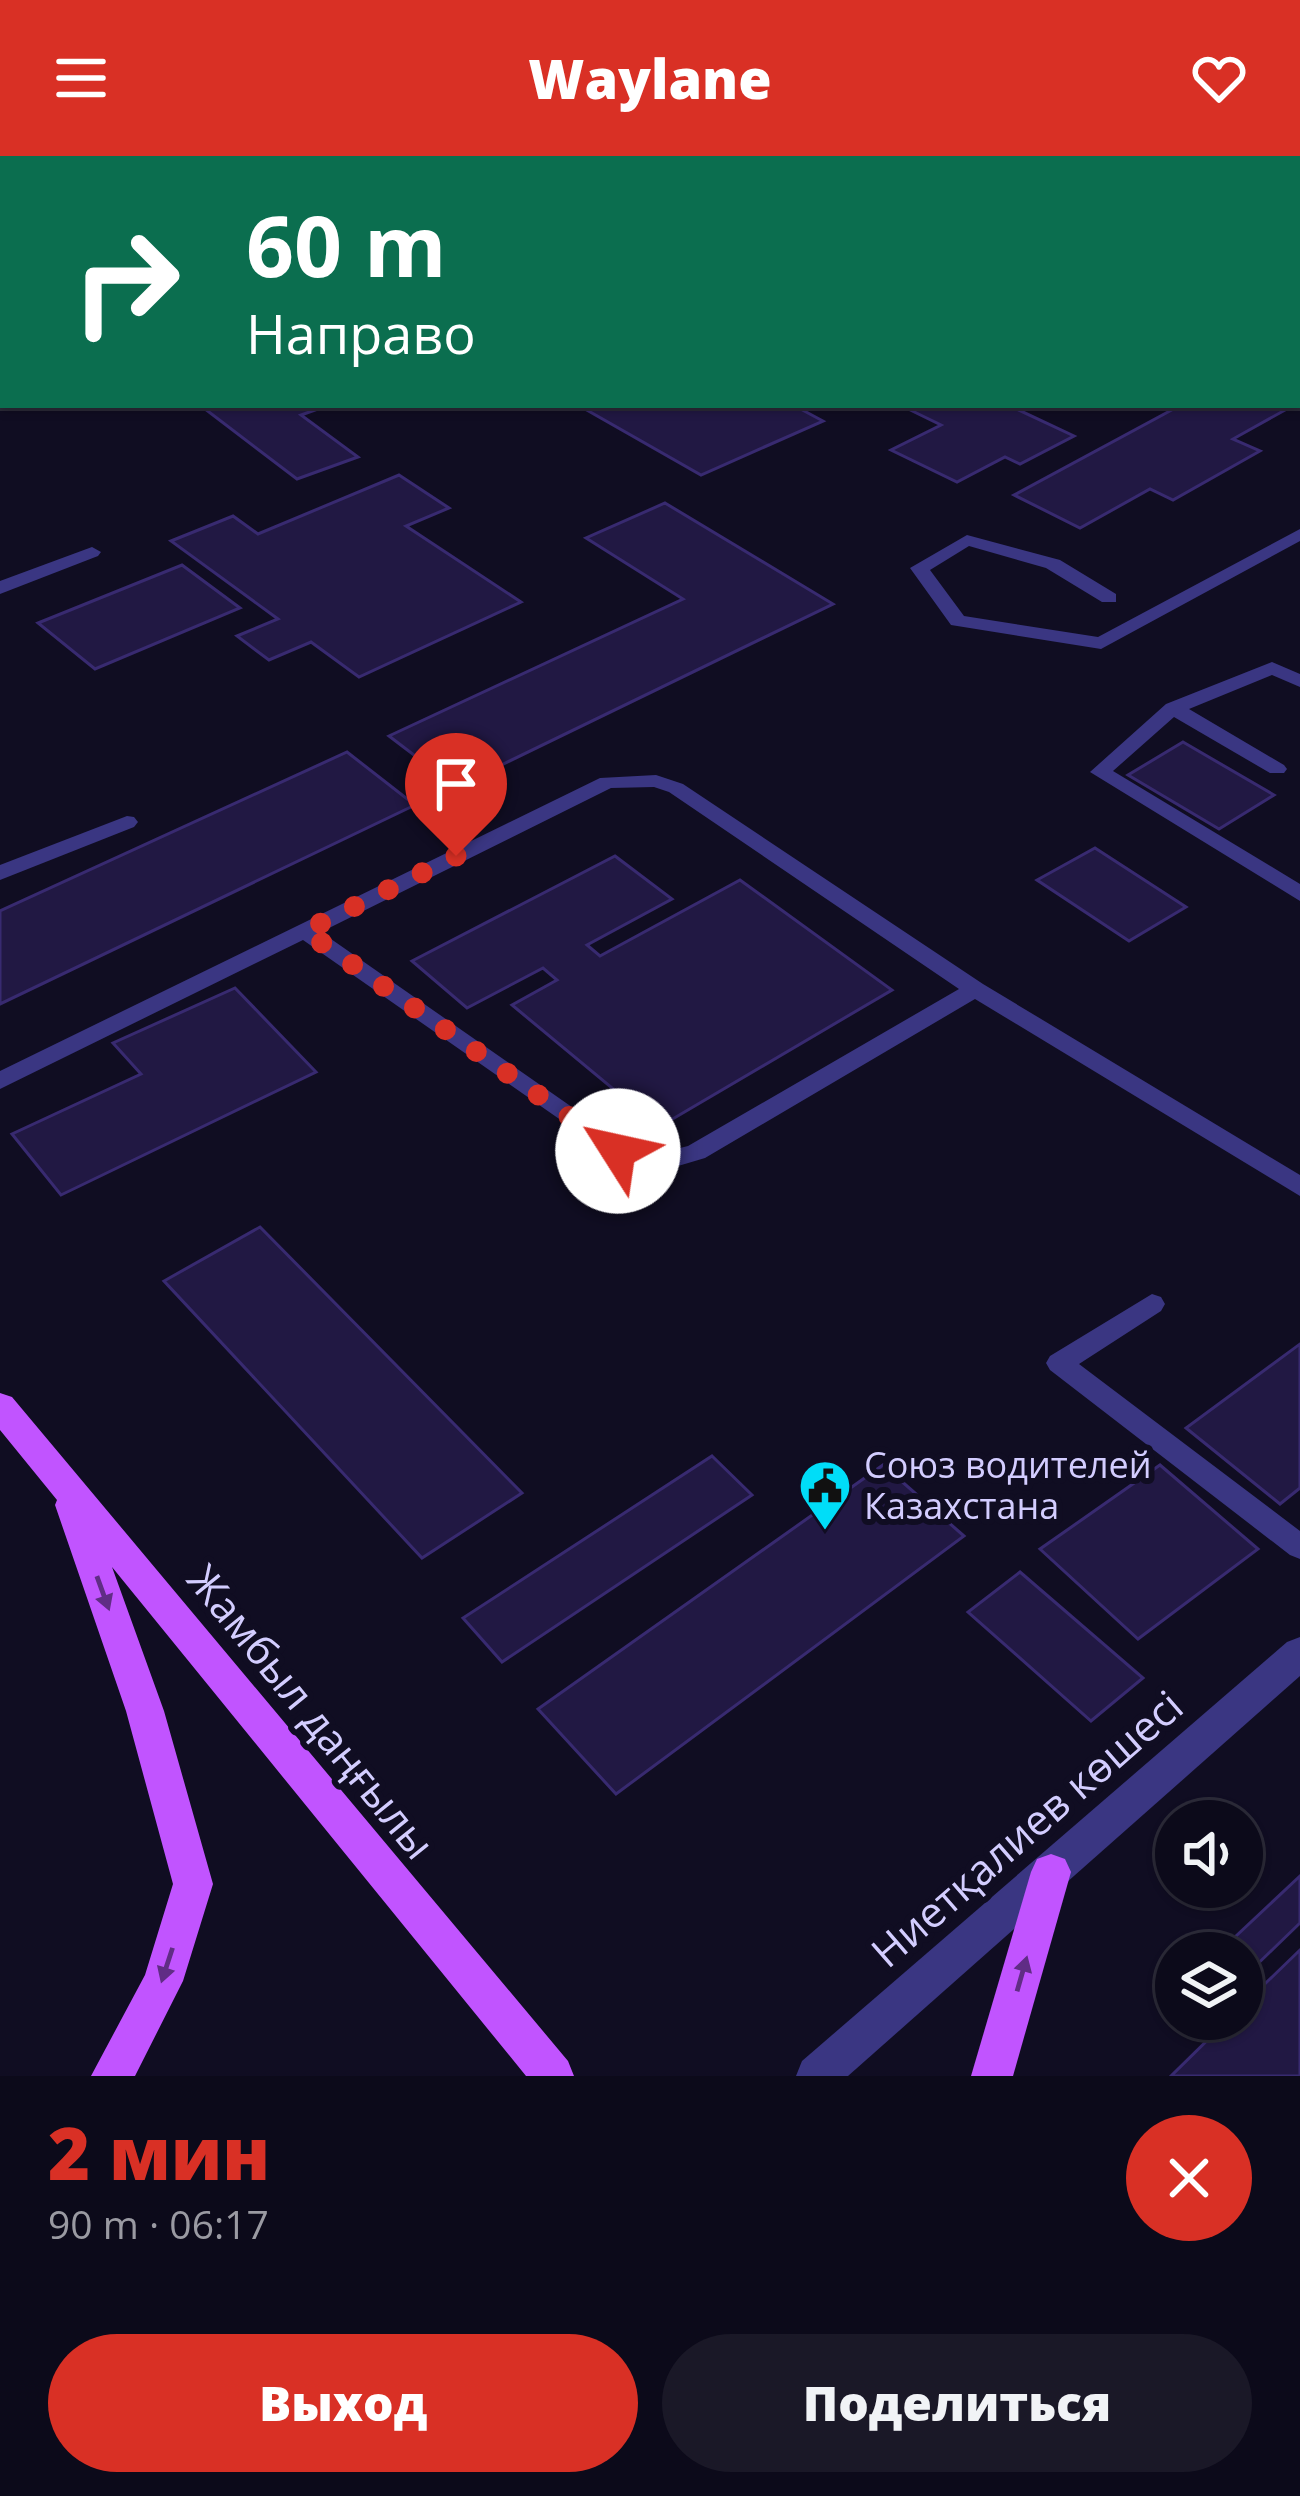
<!DOCTYPE html>
<html lang="ru">
<meta charset="utf-8">
<style>
:root{--surface:#0c0a1a;--page:#1a1827;--text:#f1f3f6;--muted:#9a9aa2;--line:#2c2b39;--accent:#d93025}
body{margin:0;font-family:"Open Sans",sans-serif;background:var(--page);color:var(--text);height:100vh;display:flex;flex-direction:column;font-size:45px;white-space:nowrap}
*{box-sizing:border-box;margin:0}
p{font-size:39px;color:var(--muted)}
.icon{flex:none;width:66px;height:66px;fill:none;stroke:currentColor;stroke-width:2;stroke-linecap:round;stroke-linejoin:round}
.map{position:relative;height:1920px;overflow:hidden}
.details{display:flex;flex-direction:column;background:var(--surface);flex:1}
.details>*{flex:none}
.guide{position:absolute;left:0px;top:0px;width:1302px;height:252px;box-shadow:0 3px 9px #0004,0 0 0 3px var(--line);background:#0b6e4f;color:#fff;overflow:hidden}
.buttons{position:absolute;left:1155px;top:1644px;display:grid;gap:24px}
.buttons a{display:grid;place-items:center;width:108px;height:108px;border-radius:50%;background:var(--surface);box-shadow:0 3px 9px #0004,0 0 0 3px var(--line);font-size:60px}
.pin{position:absolute;display:grid;place-items:center;width:102px;height:102px;color:#fff;margin:-123px -51px;border-radius:50% 50% 50% 0;rotate:-45deg;box-shadow:0 0 12px #0007}
.pin .icon{rotate:45deg}
.me{position:absolute;width:132px;margin:-66px;rotate:305deg;stroke-linejoin:round;filter:drop-shadow(0 0 9px #0008)}
.turn{display:flex;align-items:center;gap:42px;height:252px;padding:0 48px;font-size:54px}
.turn .icon{width:156px;height:156px;stroke-width:2.5}
.turn b{display:block;font-size:84px;line-height:102px}
.round{display:grid;place-items:center;flex:none;width:126px;height:126px;border-radius:63px;background:var(--page)}
.overview{display:flex;align-items:center;justify-content:space-between;height:204px;padding:0 48px}
h1{font-size:72px;font-weight:800;line-height:90px;color:var(--accent)}
.action{display:flex;gap:24px;margin-top:auto;padding:24px 48px}
.action a{flex:1;height:138px;border-radius:72px;background:var(--accent);color:#fff;font-size:48px;font-weight:800;line-height:138px;text-align:center}
.action a+a{background:var(--page);color:var(--text)}
header{display:flex;justify-content:space-between;align-items:center;height:156px;padding:0 48px;background:var(--accent);color:#fff;font-size:54px;font-weight:800}
.map>svg:first-child{display:block}
.building{fill:#211843;stroke:#382a70;stroke-width:3}
.lines{fill:none;stroke-linecap:round;stroke-linejoin:round}
.path{stroke:#2bb6af;stroke-width:4.5;stroke-dasharray:4.5 6;stroke-linecap:butt}
.service{fill:#3a3682;fill-rule:evenodd}
.minor{fill:#3a3682;fill-rule:evenodd}
.tertiary{fill:#3a3682;fill-rule:evenodd}
.primary{fill:#c154ff;fill-rule:evenodd}
.oneway{fill:#602d85}
.route{stroke:#d93025;stroke-width:21;stroke-dasharray:0 37.8}
.labels{text-anchor:middle;stroke-width:12;stroke-linejoin:round;paint-order:stroke}
.poi-label{font-size:36px;fill:#d3cdff;stroke:#100d22;text-anchor:start}
.near-street-label{font-size:42px;fill:#d3cdff;stroke:#100d22}
</style>
<header><svg class="icon" aria-label="menu" viewBox="0 0 24 24"><path d="M4 6h16M4 12h16M4 18h16"/></svg>Waylane<svg class="icon" aria-label="heart" viewBox="0 0 24 24"><path d="M12 20l-8-8c-3-5 5-10 8-4 3-6 11-1 8 4z"/></svg></header>
<div class="map">
<svg width="1300" height="1920" viewBox="0 0 1300 1920">
<rect width="100%" height="100%" fill="#100d22"/>
<g class="building">
<polygon points="216,249 329,249 301,259 358,301 297,323 205,253"/>
<polygon points="578,249 793,249 823,265 701,319"/>
<polygon points="900,249 1008,249 1074,280 1020,308 1005,301 957,326 891,294 941,269"/>
<polygon points="1181,249 1294,249 1233,283 1260,295 1173,344 1150,333 1080,372 1014,339"/>
<polygon points="399,319 449,352 406,370 521,446 359,521 311,486 269,504 237,480 278,463 171,385 233,360 258,378"/>
<polygon points="665,347 833,448 456,631 389,580 683,443 586,382"/>
<polygon points="182,409 240,452 95,513 38,467"/>
<polygon points="1183,586 1274,639 1219,673 1128,619"/>
<polygon points="347,596 415,649 0,848 0,755"/>
<polygon points="1095,692 1186,751 1129,785 1037,724"/>
<polygon points="615,700 672,743 587,789 600,800 740,724 892,834 659,971 512,849 557,824 543,812 467,852 412,805"/>
<polygon points="235,832 316,916 61,1039 12,978 141,918 113,887"/>
<polygon points="260,1071 522,1337 422,1402 164,1125"/>
<polygon points="1300,1188 1300,1332 1280,1348 1186,1272"/>
<polygon points="712,1300 752,1339 502,1506 463,1462"/>
<polygon points="883,1309 964,1380 616,1638 538,1553"/>
<polygon points="1160,1309 1258,1393 1138,1483 1040,1393"/>
<polygon points="1020,1416 1143,1522 1091,1565 968,1456"/>
<polygon points="1300,1720 1300,1767 1242,1823 1242,1797 1218,1797"/>
<polygon points="1300,1794 1300,1920 1171,1920 1229,1863 1242,1863 1242,1850"/>
</g>
<g class="lines">
<polyline class="path" points="730,3 756,0"/>
<g class="service">
<rect x="0" y="53" width="3" height="8"/>
<polygon points="3,114 3,124 0,125 0,115"/>
<polygon points="1300,373 1300,385 1101,493 951,469 910,412 967,379 1060,404 1116,438 1116,446 1102,446 1046,412 969,390 930,414 964,460 1098,481"/>
<polygon points="92,391 101,396 98,400 0,438 0,425"/>
<polygon points="1272,506 1300,518 1300,531 1272,519 1189,553 1284,609 1287,613 1284,617 1270,617 1174,561 1113,615 1300,728 1300,745 1090,616 1166,548"/>
<path d="M656,619L683,628L983,828L1300,1019V1040L975,843L705,1002L668,1013L618,1004L303,784L0,933V915L600,622ZM654,631L669,636L959,833L688,990L668,995L625,988L321,776L611,632Z"/>
<polygon points="127,660 134,661 138,666 134,671 0,724 0,709"/>
<polygon points="1152,1138 1161,1141 1165,1148 1161,1155 1079,1208 1300,1375 1300,1403 1290,1399 1050,1214 1046,1207 1050,1200"/>
</g>
<polygon class="minor" points="1300,1481 1300,1520 848,1920 796,1920 802,1905 1287,1486"/>
<g class="tertiary">
<polygon points="1221,0 1245,0 1247,3 1223,3"/>
<rect x="1299" y="24" width="1" height="10"/>
</g>
<g class="primary">
<polygon points="0,1237 12,1241 568,1905 574,1920 526,1920 112,1411 164,1555 213,1728 183,1825 135,1920 91,1920 145,1819 173,1728 126,1555 55,1349 57,1344 0,1274"/>
<polygon points="1051,1698 1065,1703 1071,1716 1013,1920 971,1920 1031,1716 1037,1703"/>
</g>
</g>
<defs><path id="oneway-solid" d="M-6-.8H1V-3.2L6.5 0L1 3.2V.8H-6Z" transform="scale(3)"/></defs>
<g class="oneway">
<use href="#oneway-solid" transform="translate(103 1437) rotate(70)"/>
<use href="#oneway-solid" transform="translate(167 1809) rotate(108)"/>
<use href="#oneway-solid" transform="translate(1022 1818) rotate(-74)"/>
</g>
<g class="lines">
<polyline class="route" points="456,700 305,775 618,995"/>
</g>
<defs>
<g id="civic-pin" transform="scale(2.7)"><path d="M0 17L-7.5 6A9.5 9.5 0 1 1 7.5 6Z" fill="#00ddf8" stroke="#100d22"/><path d="M-.6-6.5H3V-4.5H.6V-3L4-1V1h2V6H-6V1h2V-1L-.6-3ZM-1.2 2.5V6h2.4V2.5Z" fill="#111"/></g>
</defs>
<g fill-rule="evenodd">
<use href="#civic-pin" x="825" y="1330"/>
</g>
<g class="labels">
<g class="poi-label">
<text x="864" y="1322">Союз водителей<tspan x="864" dy="41">Казахстана</tspan></text>
</g>
<g class="near-street-label">
<text transform="translate(311 1556) rotate(51)" y="15">Жамбыл даңғылы</text>
<text transform="translate(1027 1673) rotate(-41)" y="15">Ниетқалиев көшесі</text>
</g>
</g>
</svg>
<div class="buttons">
<a><svg class="icon" aria-label="sound" viewBox="0 0 24 24"><path d="M4 9h4l5-4v14l-5-4H4zM17 9q2 3 0 6"/></svg></a>
<a><svg class="icon" aria-label="layers" viewBox="0 0 24 24"><path d="M12 4l9 5-9 5-9-5zM3 14l9 5 9-5"/></svg></a>
</div>
<div class="pin" style="left:456px;top:700px;background:#d93025"><svg class="icon" aria-label="arrive" viewBox="0 0 24 24"><path d="M6 21V4h12l-3 4 3 4H6"/></svg></div>
<svg class="me" style="left:618px;top:995px" viewBox="-20 -20 40 40"><circle r="19" fill="#fff"/><path d="M0-13L10 11 0 6-10 11z" fill="#d93025"/></svg>
<div class="guide">
<div class="turn"><svg class="icon" aria-label="right" viewBox="0 0 24 24"><path d="M7 20v-9h11M14 6l5 5-5 5"/></svg><div><b>60 m</b>Направо</div></div>
</div>
</div>
<section class="details">
<div class="overview"><div><h1>2 мин</h1><p>90 m · 06:17</p></div><a class="round" style="background:#d93025;color:#fff"><svg class="icon" aria-label="close" viewBox="0 0 24 24"><path d="M6 6l12 12M18 6L6 18"/></svg></a></div>
<div class="action"><a>Выход</a><a>Поделиться</a></div>
</section>
